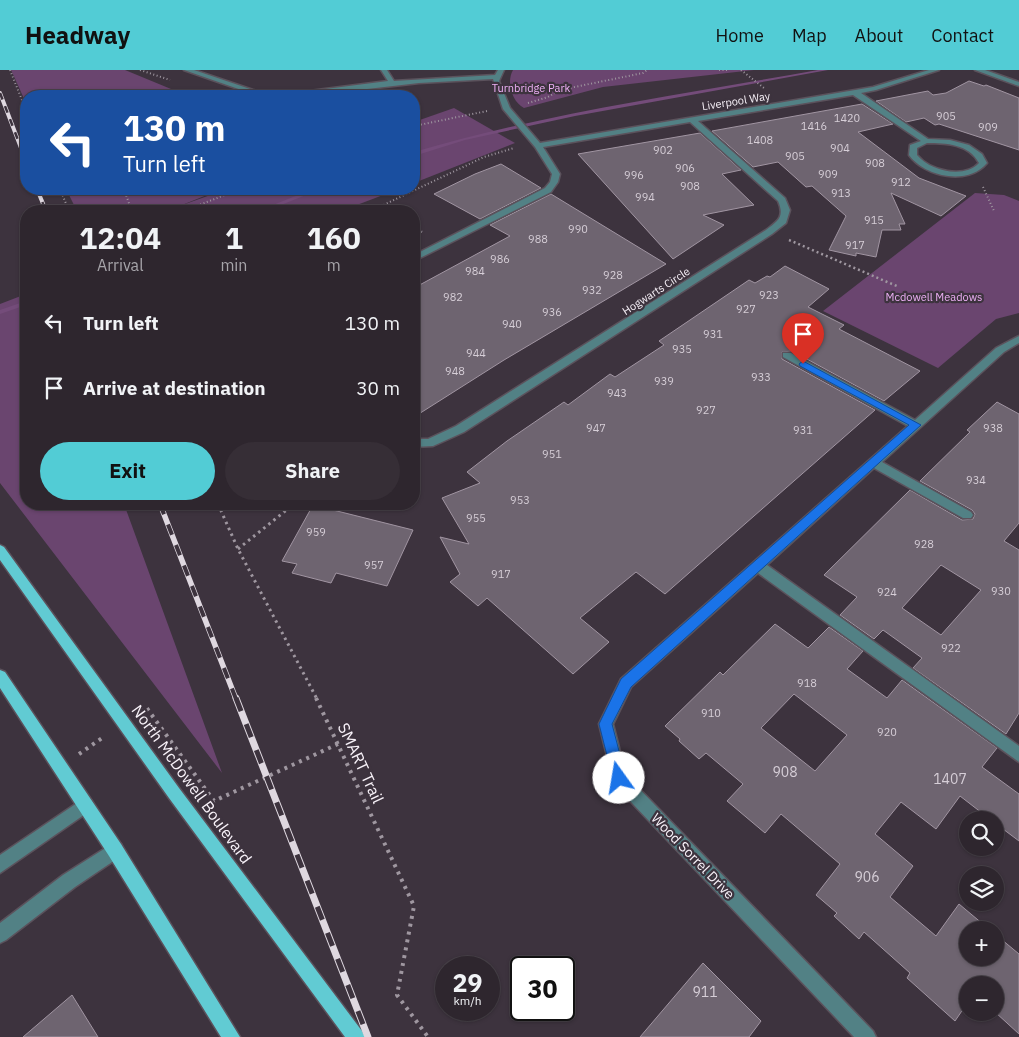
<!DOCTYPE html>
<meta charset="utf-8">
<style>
:root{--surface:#2e262e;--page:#362e36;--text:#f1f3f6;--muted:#a7a5aa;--line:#49434a;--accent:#52ccd5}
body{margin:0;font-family:"IBM Plex Sans",sans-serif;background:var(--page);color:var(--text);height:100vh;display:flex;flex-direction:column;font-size:19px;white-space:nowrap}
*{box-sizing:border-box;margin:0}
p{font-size:16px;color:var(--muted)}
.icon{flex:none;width:28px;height:28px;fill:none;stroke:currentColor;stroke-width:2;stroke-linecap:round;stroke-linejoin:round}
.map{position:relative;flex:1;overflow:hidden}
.details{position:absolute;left:20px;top:135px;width:400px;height:305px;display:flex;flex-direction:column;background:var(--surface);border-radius:20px;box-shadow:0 1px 4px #0004,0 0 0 1px var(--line)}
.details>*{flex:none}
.guide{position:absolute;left:20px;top:20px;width:400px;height:105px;border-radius:20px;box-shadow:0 1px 4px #0004,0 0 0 1px var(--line);background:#1a4fa0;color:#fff;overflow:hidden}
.fabs{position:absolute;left:959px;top:741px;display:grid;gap:10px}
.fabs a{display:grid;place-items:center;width:45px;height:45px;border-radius:50%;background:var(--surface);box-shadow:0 1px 4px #0004,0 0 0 1px var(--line);font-size:25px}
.speed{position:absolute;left:435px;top:886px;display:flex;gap:10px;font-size:25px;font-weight:700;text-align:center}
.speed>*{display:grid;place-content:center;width:65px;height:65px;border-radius:50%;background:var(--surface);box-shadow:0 1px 4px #0004,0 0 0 1px var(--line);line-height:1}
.speed small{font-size:12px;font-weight:400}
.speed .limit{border:2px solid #111;border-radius:8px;background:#fff;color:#111}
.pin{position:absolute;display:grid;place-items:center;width:42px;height:42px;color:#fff;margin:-51px -21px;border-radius:50% 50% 50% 0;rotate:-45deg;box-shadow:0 0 5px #0007}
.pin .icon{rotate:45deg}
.me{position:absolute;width:55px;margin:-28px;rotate:347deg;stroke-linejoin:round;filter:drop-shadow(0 0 4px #0008)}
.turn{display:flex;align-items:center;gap:18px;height:105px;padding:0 20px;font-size:22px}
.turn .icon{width:65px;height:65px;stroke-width:2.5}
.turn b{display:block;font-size:35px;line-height:42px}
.eta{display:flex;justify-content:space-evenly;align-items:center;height:85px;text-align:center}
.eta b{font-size:30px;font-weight:800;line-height:35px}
.button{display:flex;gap:10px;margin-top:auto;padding:10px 20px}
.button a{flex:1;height:58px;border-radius:30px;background:var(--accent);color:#111;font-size:20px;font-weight:800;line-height:58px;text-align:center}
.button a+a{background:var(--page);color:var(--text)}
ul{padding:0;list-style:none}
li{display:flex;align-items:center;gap:15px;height:65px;padding:0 20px}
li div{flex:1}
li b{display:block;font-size:19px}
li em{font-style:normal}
header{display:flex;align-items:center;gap:30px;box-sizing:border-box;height:70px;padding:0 25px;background:var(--accent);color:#111}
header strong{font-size:24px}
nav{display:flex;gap:28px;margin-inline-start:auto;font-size:18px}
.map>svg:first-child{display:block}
.green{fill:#6a456f}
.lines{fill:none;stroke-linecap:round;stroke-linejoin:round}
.stream{fill:#744c7a;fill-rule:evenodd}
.building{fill:#6e6470;stroke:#a195a2;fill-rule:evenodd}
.minor-casing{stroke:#5b525c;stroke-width:3}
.major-casing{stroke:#5b525c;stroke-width:3}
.path-far3{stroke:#9f97a0;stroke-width:2;stroke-dasharray:1 2.5;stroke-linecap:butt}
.path-far2{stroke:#9f97a0;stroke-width:2.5;stroke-dasharray:2 3;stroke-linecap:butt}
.path-far1{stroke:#9f97a0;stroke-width:3;stroke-dasharray:2.5 4;stroke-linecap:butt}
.path{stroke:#9f97a0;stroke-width:4;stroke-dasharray:3 5;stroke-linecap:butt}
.minor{fill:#528185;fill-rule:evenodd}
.major{fill:#61cbd3;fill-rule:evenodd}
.rail-far2-casing{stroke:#dfd8e0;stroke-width:4}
.rail-far1-casing{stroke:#dfd8e0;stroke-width:5.5}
.rail-casing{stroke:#dfd8e0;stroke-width:7}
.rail-far2{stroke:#3d333e;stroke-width:2.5;stroke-dasharray:7;stroke-linecap:butt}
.rail-far1{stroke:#3d333e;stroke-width:4;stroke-dasharray:11;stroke-linecap:butt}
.rail{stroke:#3d333e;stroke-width:5;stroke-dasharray:14;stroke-linecap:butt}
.route{fill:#1a73e8;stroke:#114b97}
.labels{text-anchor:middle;stroke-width:4.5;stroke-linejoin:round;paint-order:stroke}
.far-park-label{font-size:11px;fill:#eeb0f6;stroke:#3d333e}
.far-street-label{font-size:11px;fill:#f8f2f9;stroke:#3d333e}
.number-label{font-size:11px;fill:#d6ced7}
.near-number-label{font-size:14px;fill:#d6ced7}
.street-label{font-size:14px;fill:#f8f2f9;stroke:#3d333e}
.near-street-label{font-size:16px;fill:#f8f2f9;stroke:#3d333e}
</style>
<header>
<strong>Headway</strong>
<nav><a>Home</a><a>Map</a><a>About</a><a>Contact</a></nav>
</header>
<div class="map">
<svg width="1019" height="967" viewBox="0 0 1019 967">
<rect width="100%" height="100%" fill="#3d333e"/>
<g class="green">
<polygon points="11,0 125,0 188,26 26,26 26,33"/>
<path d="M513,0H754L603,17L524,38C512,32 506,12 513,0Z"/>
<polygon points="454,38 515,73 414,113 414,52"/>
<polygon points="66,119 222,119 177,137 227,119 399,119 341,141 77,141"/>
<polygon points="975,123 1004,125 1019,131 1019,243 996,249 938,298 823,241"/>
<polygon points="26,224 26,434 124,434 222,703 0,413 0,234"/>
</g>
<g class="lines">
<g class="stream">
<path d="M818,0H828L575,46L465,70L414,86V82C546,43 683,24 818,0Z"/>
<polygon points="313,119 321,119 266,141 258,141"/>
<polygon points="26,231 26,235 0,244 0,240"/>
</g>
</g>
<g class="building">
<polygon points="969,11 984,16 986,15 1019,28 1019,80 939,54 935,55 924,48 906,52 876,31 928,21 933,25 946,23"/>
<polygon points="862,34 893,54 858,62 919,108 966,126 941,146 891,123 905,154 899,154 901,160 882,160 876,187 856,183 856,186 829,180 846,146 812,116 806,117 778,92 753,97 712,61"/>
<polygon points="700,63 741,100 722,104 754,135 703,145 724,155 673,189 578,84"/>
<polygon points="501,94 541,118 480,149 434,124 475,104"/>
<polygon points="551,124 666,194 504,290 414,347 414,218 510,166 490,155"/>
<polygon points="785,196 829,219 808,237 844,255 839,259 920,301 884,331 792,281 782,282 782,289 875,340 665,524 636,502 580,548 609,572 573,604 487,528 478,536 450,512 460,504 440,467 469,474 442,428 480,413 467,402 507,371 564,332 568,335 610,304 615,307 664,275 659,271 749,210 755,213 767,206 770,207"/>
<path d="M997,332L1019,344V453L1004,471L1019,480V643L1006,664L913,598L922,588L883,560L874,569L840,545L857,527L824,505L910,420L962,450L973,449L975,444L972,440L920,411L970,362L967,360ZM941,495L981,520L941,565L902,538Z"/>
<polygon points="313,435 413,460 387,516 336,503 331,513 292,503 297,494 282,491"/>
<path d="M775,554L808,578L829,557L863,581L847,599L887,628L902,610L997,678L982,697L1019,724V771L995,753V750H991L960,726L936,759L901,732L875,764L913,796L890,827L936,866L959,834L990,860H968V888H995V864L1019,884V964L995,942V915H968V932L955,951L907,908L910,903L864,862L859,869L834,846L837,843L816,825L840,794L781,744L765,763L727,731L743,714L706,683L699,689L679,671L680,669L665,656L720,602L723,605ZM794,624L847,665L815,701L761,658Z"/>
<polygon points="703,893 761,951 749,967 640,967"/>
<polygon points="72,925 98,967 23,967"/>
</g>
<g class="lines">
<g class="minor-casing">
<g id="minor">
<polygon points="184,0 194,0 253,20 282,26 250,23"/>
<path d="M381,0H387L394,11L495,5L498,0H504L499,11L510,38L540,73L873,17L929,0H939L876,20L861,23L928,69L950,70L969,75L982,84L987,93C968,116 925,107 909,85L910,75L921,71L853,25L698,51L785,128L790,140L786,153L772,164L464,362L433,376L414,377V369H428L456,356L766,160C778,151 785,147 778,131L690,52L543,77L560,104L558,112L551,122L414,191V185L545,118L550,112L552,104L535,77L503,39L493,9L419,13L307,26H282L286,24L388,11ZM927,73C946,73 969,74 979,93C964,109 930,101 917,85V78Z"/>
<polygon points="975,0 985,0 1019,12 1019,16"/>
<polygon points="1019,266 1019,273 1004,282 882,392 971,442 973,445 971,448 963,448 874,398 767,495 1019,676 1019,692 758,503 631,617 613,654 626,705 873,961 876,967 854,967 614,714 599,654 621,609 908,356 783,287 783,283 791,283 915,350 996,278"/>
<polygon points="86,727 91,730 94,735 91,740 0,803 0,785"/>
<polygon points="115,772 121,774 123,780 121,786 75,817 6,870 0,873 0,853 63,805"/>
</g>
</g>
<g class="major-casing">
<g id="major">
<polygon points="0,475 4,477 179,718 362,961 365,967 345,967 169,728 0,490"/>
<polygon points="0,600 5,602 121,774 240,967 221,967 109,786 0,618"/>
</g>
</g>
<g class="path-far3">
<polyline points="10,0 26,40"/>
<polyline points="140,0 170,10"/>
<polyline points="719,0 729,0"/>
<polyline points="741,0 764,18"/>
<polyline points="528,33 548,27 560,20 643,3 647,0"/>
<polyline points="414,56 487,41"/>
<polyline points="983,117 994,141"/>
<polyline points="60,119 69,141"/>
<polyline points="124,119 131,139 135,141"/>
<polyline points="381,137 389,141"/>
<polyline points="121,141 131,139"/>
<polyline points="184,141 240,119"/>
<polyline points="371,141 484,87 514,78"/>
<polyline points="414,157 419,160"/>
</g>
<g class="path-far2">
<polyline points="417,159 422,162"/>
<polyline points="789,170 899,217"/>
</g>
<g class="path-far1">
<polyline points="218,434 238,479 317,629"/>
<polyline points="238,479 294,434"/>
</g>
<g class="path">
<polyline points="316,628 414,836 397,925 428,967"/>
<polyline points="141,641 146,637 214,731 338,674"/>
<polyline points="79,684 105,666"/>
</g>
<use href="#minor" class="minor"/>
<use href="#major" class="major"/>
<g class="rail-far2-casing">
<g id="rail-far2">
<polyline points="0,23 26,91"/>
<polyline points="37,119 46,141"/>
</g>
</g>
<g class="rail-far1-casing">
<polyline id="rail-far1" points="160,434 236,629"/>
</g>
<g class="rail-casing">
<polyline id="rail" points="236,628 368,967"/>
</g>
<use href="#rail-far2" class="rail-far2"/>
<use href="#rail-far1" class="rail-far1"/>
<use href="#rail" class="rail"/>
</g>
<polygon class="route" points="803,291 921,355 631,617 612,654 626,708 624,713 619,715 614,713 599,654 621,609 909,355 800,296 799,294"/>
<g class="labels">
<g class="far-park-label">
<text x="531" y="22">Turnbridge Park</text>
<text x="934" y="231">Mcdowell Meadows</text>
</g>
<g class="far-street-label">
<text transform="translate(736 31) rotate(-9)" y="4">Liverpool Way</text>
<text transform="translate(656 221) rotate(-33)" y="4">Hogwarts Circle</text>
</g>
<g class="number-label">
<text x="946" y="50">905</text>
<text x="847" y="52">1420</text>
<text x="814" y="60">1416</text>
<text x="988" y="61">909</text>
<text x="760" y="74">1408</text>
<text x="840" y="82">904</text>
<text x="663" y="84">902</text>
<text x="795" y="90">905</text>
<text x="875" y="97">908</text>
<text x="685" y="102">906</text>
<text x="828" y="108">909</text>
<text x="634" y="109">996</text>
<text x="901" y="116">912</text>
<text x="690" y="120">908</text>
<text x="841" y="127">913</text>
<text x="645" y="131">994</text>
<text x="874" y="154">915</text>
<text x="578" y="163">990</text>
<text x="538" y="173">988</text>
<text x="855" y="179">917</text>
<text x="500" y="193">986</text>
<text x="475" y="205">984</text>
<text x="613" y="209">928</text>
<text x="592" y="224">932</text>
<text x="769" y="229">923</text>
<text x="453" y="231">982</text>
<text x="746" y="243">927</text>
<text x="552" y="246">936</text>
<text x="512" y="258">940</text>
<text x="713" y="268">931</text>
<text x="682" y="283">935</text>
<text x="476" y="287">944</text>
<text x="455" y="305">948</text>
<text x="761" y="311">933</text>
<text x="664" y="315">939</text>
<text x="617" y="327">943</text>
<text x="706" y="344">927</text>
<text x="596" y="362">947</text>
<text x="993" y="362">938</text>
<text x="803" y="364">931</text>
<text x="552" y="388">951</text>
<text x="976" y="414">934</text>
<text x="520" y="434">953</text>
<text x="476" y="452">955</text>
<text x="316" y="466">959</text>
<text x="924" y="478">928</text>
<text x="374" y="499">957</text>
<text x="501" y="508">917</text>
<text x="1001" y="525">930</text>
<text x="887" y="526">924</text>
<text x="951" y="582">922</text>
<text x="807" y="617">918</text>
<text x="711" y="647">910</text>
<text x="887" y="666">920</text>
</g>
<g class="near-number-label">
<text x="785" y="707">908</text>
<text x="950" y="714">1407</text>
<text x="867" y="812">906</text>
<text x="705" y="927">911</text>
</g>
<g class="street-label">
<text transform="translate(693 786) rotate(46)" y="5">Wood Sorrel Drive</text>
</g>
<g class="near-street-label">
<text transform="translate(361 693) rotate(65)" y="6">SMART Trail</text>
<text transform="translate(192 714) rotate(54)" y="6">North McDowell Boulevard</text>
</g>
</g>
</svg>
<div class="fabs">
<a><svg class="icon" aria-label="search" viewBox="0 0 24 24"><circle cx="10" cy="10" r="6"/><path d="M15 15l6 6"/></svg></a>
<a><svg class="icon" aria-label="layers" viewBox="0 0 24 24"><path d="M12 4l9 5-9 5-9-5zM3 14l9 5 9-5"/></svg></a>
<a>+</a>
<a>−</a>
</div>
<div class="speed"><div>29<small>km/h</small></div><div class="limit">30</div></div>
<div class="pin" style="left:803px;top:294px;background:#d93025"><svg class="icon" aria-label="arrive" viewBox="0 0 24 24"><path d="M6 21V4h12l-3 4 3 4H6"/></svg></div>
<svg class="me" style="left:619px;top:708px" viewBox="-20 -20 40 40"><circle r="19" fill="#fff"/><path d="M0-13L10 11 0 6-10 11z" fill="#1a73e8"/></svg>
<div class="guide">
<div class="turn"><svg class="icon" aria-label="left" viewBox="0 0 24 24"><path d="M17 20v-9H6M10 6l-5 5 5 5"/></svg><div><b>130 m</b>Turn left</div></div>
</div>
<section class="details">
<div class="eta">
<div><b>12:04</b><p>Arrival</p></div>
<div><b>1</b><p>min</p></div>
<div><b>160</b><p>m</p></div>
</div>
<ul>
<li><svg class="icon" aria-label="left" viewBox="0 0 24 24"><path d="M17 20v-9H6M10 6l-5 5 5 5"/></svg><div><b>Turn left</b></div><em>130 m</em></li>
<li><svg class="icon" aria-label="arrive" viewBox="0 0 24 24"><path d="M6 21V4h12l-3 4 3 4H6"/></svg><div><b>Arrive at destination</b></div><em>30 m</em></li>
</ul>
<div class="button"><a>Exit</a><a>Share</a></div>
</section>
</div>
